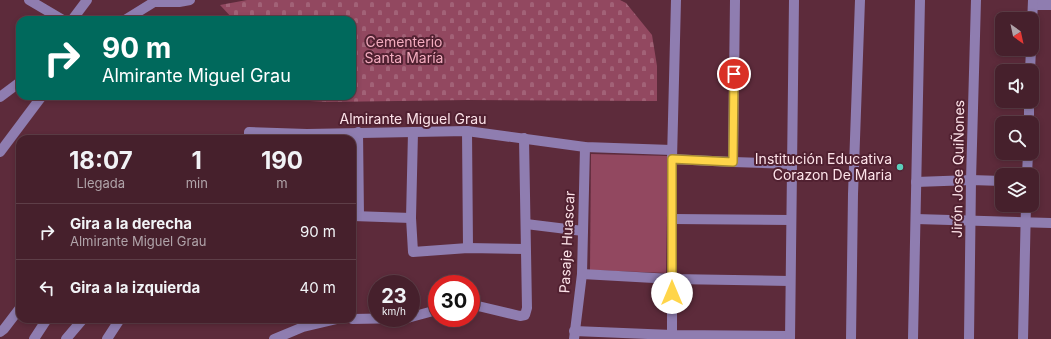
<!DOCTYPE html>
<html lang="es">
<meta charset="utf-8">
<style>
:root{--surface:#46202c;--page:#502d38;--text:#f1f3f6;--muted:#b0a3a9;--line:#5e3e48}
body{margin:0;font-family:Inter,sans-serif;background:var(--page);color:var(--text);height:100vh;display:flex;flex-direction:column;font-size:15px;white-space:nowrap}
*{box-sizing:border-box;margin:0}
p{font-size:13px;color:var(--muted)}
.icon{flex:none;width:22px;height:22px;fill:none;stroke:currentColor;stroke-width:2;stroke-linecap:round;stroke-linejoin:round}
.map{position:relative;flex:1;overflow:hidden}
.details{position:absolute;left:16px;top:135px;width:340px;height:188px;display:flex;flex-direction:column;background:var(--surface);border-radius:12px;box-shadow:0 2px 6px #0003,0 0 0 1px var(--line)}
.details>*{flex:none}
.hud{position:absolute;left:16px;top:16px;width:340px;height:84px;border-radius:12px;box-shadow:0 2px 6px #0003,0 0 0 1px var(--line);background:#00695c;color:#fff;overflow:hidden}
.needle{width:26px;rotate:147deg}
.fabs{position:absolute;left:995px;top:12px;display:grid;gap:8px}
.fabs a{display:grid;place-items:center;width:44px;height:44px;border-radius:8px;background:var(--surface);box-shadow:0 2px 6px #0003,0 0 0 1px var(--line);font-size:20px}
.speed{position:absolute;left:368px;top:275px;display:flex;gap:8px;font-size:20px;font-weight:700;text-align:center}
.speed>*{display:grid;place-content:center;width:52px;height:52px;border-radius:50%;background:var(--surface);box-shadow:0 2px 6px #0003,0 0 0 1px var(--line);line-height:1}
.speed small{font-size:10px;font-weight:400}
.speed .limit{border:6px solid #d22;background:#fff;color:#111}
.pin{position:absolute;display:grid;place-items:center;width:34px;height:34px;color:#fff;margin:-17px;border:2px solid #fff;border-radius:50%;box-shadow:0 1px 4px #0007}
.me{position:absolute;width:44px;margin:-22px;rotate:0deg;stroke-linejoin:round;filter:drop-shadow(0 0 3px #0008)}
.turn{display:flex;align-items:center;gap:14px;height:84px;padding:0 20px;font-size:18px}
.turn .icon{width:52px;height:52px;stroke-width:2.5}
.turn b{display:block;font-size:28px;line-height:34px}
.eta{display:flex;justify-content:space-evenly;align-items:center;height:68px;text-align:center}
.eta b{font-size:24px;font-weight:700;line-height:28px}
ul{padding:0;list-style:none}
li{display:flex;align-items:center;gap:12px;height:56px;padding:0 20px;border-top:1px solid var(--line)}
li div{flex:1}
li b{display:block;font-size:15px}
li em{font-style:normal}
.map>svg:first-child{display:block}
.cemetery{fill:url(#cemetery-stones)}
.park{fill:#924860}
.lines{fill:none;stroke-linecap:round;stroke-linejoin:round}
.minor{stroke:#8f7db0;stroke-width:10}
.route-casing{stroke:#a68a30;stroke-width:10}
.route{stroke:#ffd54a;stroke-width:7}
.poi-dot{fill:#5bcebb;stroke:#512131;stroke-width:1.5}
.labels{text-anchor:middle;stroke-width:4;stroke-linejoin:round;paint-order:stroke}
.park-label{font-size:14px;fill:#f3acbf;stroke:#512131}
.street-label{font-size:14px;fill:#fde3e9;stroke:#512131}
.poi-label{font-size:14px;fill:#fde3e9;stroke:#512131;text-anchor:end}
</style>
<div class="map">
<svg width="1051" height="339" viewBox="0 0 1051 339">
<defs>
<pattern id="cemetery-stones" width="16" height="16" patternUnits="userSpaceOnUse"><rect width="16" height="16" fill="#924860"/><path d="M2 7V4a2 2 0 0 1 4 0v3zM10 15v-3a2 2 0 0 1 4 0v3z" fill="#a26277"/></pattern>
</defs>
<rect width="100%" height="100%" fill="#5d2b3b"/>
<polygon class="cemetery" points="247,0 620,0 626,3 652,35 657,66 657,101 468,100 328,102 310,101 306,96 352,96 352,20 234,20 220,5"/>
<polygon class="park" points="591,154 668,156 666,273 590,270"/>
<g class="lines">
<g class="minor">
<polyline points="29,0 63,20"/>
<polyline points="1033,5 1051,5"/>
<polyline points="72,20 87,0"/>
<polyline points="125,20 154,2 179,2 190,0"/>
<polyline points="1032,25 1033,0"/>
<polyline points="1030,71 1031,49"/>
<polyline points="0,97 20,82"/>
<polyline points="1029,123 1029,101"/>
<polyline points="467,131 468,248"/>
<polyline points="358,132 359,216"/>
<polyline points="413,132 411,218 413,252 468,248 525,249"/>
<polyline points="249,139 249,132 307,134 467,131 585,147 672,150"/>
<polyline points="0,152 42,96"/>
<polyline points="672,159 733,162 792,164"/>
<polyline points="733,162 735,0"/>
<polyline points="1027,175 1028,153"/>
<polyline points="916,182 971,180 1002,181"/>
<polyline points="353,216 411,218"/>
<polyline points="672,219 791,220"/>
<polyline points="916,219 1051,223"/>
<polyline points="526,224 583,231"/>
<polyline points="582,274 672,279 790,281"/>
<polyline points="471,306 478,306 520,316 525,315 527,308 524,138"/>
<polyline points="411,317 437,310"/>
<polyline points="352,319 408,318"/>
<polyline points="574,331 672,335 790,336"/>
<polyline points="0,332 4,329 20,308"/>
<polyline points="34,339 47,319"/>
<polyline points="66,339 83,319"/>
<polyline points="107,339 120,319"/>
<polyline points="274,339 303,327 337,319"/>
<polyline points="574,339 582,274 585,147"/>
<polyline points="672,339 672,159 676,0"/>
<polyline points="790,339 794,0"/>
<polyline points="851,339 853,194 860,0"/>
<polyline points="913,339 920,0"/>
<polyline points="969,339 971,180 976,0"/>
<polyline points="1023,339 1026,205"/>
</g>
</g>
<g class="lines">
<g class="route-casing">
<polyline id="route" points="672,293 672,159 733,162 734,74"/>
</g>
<use href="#route" class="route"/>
</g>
<circle class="poi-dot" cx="900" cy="167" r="4"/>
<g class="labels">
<g class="park-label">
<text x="404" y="47">Cementerio<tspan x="404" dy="16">Santa María</tspan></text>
</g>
<g class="street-label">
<text x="413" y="124">Almirante Miguel Grau</text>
<text transform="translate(958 169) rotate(-89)" y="5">Jirón Jose QuiÑones</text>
<text transform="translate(567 242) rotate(-87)" y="5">Pasaje Huascar</text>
</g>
<g class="poi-label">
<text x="892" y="164">Institución Educativa<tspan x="892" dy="16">Corazon De Maria</tspan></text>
</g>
</g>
</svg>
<div class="fabs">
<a><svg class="needle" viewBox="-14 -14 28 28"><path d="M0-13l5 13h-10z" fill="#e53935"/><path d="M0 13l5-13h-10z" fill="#b0a3a9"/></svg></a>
<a><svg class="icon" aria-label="sound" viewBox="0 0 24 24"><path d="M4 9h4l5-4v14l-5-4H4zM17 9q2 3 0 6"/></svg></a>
<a><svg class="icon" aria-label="search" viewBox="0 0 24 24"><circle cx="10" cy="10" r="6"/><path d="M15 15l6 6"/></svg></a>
<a><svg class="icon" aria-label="layers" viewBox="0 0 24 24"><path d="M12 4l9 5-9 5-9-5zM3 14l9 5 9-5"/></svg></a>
</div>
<div class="speed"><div>23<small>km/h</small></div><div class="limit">30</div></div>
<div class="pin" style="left:734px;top:74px;background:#d93025"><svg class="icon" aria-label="arrive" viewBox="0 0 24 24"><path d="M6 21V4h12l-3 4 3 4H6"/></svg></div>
<svg class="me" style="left:672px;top:293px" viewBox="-20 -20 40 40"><circle r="19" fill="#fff"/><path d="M0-13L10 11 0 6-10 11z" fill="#ffd54a"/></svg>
<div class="hud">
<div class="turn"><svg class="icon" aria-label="right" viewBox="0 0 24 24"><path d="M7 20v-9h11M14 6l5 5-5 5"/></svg><div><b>90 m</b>Almirante Miguel Grau</div></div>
</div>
<section class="details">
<div class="eta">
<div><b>18:07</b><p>Llegada</p></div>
<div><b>1</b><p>min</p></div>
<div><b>190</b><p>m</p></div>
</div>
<ul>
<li><svg class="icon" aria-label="right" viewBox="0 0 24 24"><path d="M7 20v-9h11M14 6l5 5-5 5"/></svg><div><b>Gira a la derecha</b><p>Almirante Miguel Grau</p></div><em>90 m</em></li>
<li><svg class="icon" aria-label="left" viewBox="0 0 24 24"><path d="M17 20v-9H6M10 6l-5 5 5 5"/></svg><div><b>Gira a la izquierda</b></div><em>40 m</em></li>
</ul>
</section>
</div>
